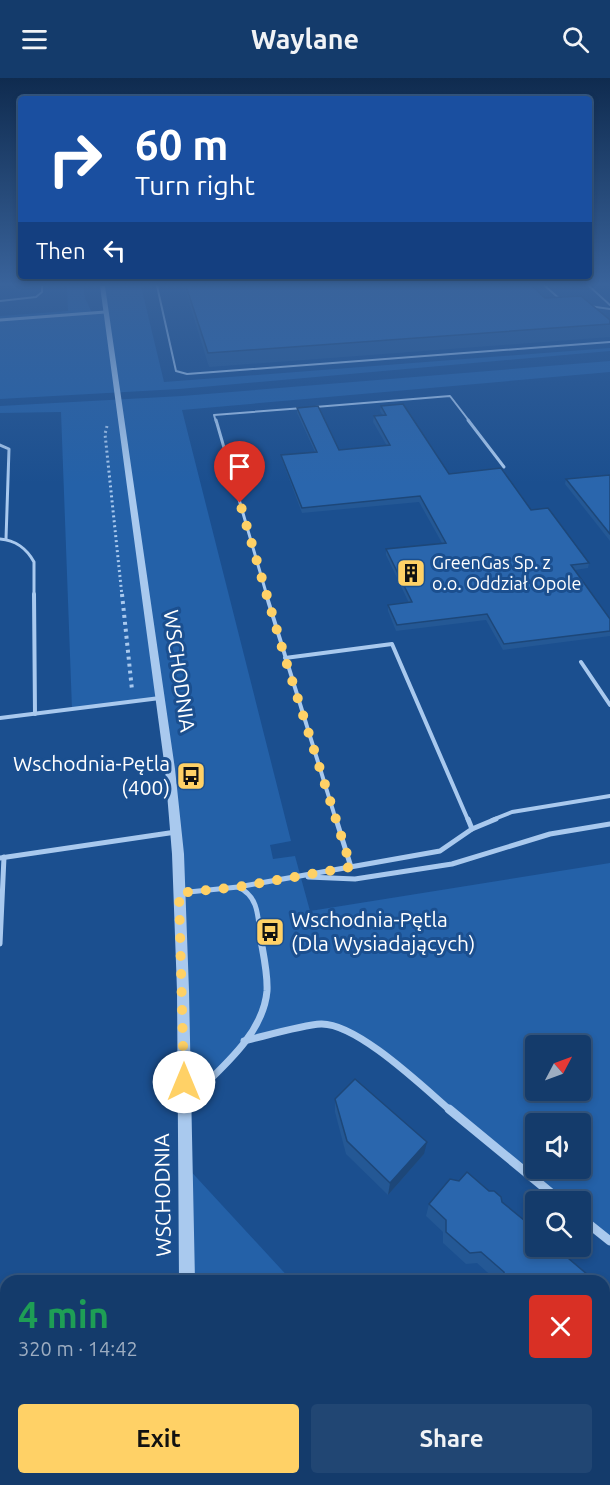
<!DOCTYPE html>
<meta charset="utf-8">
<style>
:root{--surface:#143b6b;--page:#214673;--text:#f1f3f6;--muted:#9dadc1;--line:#33557e;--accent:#ffd166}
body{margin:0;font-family:Ubuntu,sans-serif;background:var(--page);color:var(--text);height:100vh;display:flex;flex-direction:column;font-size:22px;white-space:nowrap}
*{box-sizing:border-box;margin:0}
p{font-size:20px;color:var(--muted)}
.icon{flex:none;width:33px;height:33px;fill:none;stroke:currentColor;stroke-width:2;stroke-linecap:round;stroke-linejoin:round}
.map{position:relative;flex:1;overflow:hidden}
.drawer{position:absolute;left:0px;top:1197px;width:610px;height:210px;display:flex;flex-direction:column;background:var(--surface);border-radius:18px 18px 0 0;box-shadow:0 3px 9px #0003,0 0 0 2px var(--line)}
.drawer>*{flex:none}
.top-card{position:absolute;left:18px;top:18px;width:574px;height:183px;border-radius:6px;box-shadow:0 3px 9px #0003,0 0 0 2px var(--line);background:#1a4fa0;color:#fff;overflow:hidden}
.needle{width:39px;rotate:49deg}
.tools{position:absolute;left:525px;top:957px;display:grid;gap:12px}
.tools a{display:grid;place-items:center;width:66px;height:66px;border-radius:6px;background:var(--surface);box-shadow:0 3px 9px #0003,0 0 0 2px var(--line);font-size:30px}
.pin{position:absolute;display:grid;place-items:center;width:51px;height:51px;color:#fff;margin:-62px -26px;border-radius:50% 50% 50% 0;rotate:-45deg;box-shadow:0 0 6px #0007}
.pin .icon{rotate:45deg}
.me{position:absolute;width:66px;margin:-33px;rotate:0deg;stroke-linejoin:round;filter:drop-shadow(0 0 4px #0008)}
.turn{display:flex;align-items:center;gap:21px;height:126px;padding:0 18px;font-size:27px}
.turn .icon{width:78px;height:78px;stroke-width:2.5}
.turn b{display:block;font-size:42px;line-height:51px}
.then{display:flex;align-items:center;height:57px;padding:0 18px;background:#0003;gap:12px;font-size:22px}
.round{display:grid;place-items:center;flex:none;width:63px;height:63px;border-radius:6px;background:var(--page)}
.summary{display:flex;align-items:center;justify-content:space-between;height:102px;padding:0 18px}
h1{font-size:36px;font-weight:700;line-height:45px;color:#1e9e55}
.cta{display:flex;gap:12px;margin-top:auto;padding:12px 18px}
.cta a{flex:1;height:69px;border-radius:6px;background:var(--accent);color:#111;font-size:24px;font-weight:700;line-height:69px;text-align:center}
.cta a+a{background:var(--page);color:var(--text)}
header{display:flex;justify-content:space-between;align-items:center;height:78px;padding:0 18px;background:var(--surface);font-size:27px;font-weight:700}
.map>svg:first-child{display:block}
.green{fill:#2461a8;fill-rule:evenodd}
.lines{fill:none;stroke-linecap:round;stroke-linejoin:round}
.path-far1{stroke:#a9c9ee;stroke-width:3;stroke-dasharray:2 3;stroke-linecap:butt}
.path{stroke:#a9c9ee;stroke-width:4;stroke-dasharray:3 4;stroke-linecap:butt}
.service-far3{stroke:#a9c9ee;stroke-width:2}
.service-far2{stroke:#a9c9ee;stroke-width:3}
.service-far1{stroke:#a9c9ee;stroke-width:4}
.service{stroke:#a9c9ee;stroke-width:5}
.minor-far2{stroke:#a9c9ee;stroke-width:3}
.minor-far1{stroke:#a9c9ee;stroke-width:7}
.minor{stroke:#a9c9ee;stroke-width:9}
.tertiary{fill:#a9c9ee;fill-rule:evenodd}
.wall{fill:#245895}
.shaded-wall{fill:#1d4779}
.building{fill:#2a66ad;stroke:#1d4779;stroke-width:1.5}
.route{stroke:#ffd166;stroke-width:10;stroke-dasharray:0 18}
.labels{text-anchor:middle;stroke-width:6;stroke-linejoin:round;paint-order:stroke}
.far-poi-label{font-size:18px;fill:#fff;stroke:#1b4f8f;text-anchor:start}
.street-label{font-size:21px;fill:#fff;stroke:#1b4f8f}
.poi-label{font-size:21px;fill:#fff;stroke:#1b4f8f;text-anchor:end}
</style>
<header><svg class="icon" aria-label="menu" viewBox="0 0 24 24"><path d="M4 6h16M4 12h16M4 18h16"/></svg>Waylane<svg class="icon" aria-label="search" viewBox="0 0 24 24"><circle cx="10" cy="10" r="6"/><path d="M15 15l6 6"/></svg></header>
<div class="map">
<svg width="610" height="1407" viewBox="0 0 610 1407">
<rect width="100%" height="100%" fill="#1b4f8f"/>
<g class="green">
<polygon points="67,208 83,208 85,220 92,235 105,234 102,208 141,208 164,304 610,270 610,273 179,311 0,321 0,238 68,233"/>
<path d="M610,283V294L182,332L291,763L270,767L273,781L295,778L310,833L610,785V1163L581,1139L580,1124L562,1123L371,967L322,946L244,963L184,1027L183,913L160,621L72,631L61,334L0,335V328L182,318ZM536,968H580V1012H536ZM536,1046H580V1090H536Z"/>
<polygon points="185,1087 292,1203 187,1203"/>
<polygon points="192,1401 475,1401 481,1407 192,1407"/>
</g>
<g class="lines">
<polyline class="path-far1" points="107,348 105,356 122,518"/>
<polyline class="path" points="122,516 132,612"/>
<g class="service-far3">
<polyline points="157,208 176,293 187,296 610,264"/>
<polyline points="545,208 561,222"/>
<polyline points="589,208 610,227"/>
<polyline points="0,223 36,219 42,214 42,208"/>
<polyline points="589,228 610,231"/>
<polyline points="315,329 450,318 470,344"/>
<polyline points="216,344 214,337 303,330"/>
</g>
<g class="service-far2">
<polyline points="216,342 267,518"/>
<polyline points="468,342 504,389"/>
<polyline points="0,367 9,371 6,461"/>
<path d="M0,461C15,462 27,471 34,484V518"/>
</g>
<g class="service-far1">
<polyline points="34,516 35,636"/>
<polyline points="266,516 336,742"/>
<polyline points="285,580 392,566 468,742"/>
<polyline points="581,584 610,627"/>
<polyline points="0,640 160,620"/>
<polyline points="492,742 512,734 610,718"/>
</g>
<g class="service">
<polyline points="336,741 351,789"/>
<polyline points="472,751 496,741"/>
<polyline points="0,780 176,754"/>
<polyline points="308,799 355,801 452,786 550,756 610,746"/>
<polyline points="238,809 440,773 472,751 468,741"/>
<path d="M179,815L238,809C258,818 258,837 260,857"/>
<polyline points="0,866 4,779"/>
</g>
<polyline class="minor-far2" points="0,242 105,234"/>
<g class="minor-far1">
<path d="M244,963C265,958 302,947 321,946C357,945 423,1009 451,1033"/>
<path d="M186,1025C216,994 263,959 267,913C268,895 263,875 260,857"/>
</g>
<g class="minor">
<polyline points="449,1031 562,1124"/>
<polyline points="580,1139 610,1163"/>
</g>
<g class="tertiary">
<polygon points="100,208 105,208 175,691 184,776 189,913 195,1203 179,1203 177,913 172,776 165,691"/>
<rect x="183" y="1401" width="18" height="6"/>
</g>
</g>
<g class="wall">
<polygon points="184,208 532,208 545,220 610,242 610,259 209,289"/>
<polygon points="381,328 449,396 531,432 589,485 588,490 575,492 610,541 610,558 503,572 486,542 396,553 388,533 388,527 409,525 386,477 386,471 442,465 419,424 302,435 282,382 281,377 315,374 297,335 297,330 339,372 387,368 373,344 374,338 383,338 380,333"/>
<polygon points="610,397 610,463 565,406 566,401"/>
<polygon points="335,1021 424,1076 388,1117 346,1076 335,1034"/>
<polygon points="502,1124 561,1174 595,1203 497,1203 477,1185 466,1186 443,1165 443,1154 426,1138 429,1126"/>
<polygon points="604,1211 608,1214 610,1214 610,1305 604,1300"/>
</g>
<polygon class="shaded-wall" points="427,1064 424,1076 388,1117 390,1105"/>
<g class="building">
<polygon points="186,208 532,208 545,220 581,218 610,242 610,246 208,275"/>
<polygon points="403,326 449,396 501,390 531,432 548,430 589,485 571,487 610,541 610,553 504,566 487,536 397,547 388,527 412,524 386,471 446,465 420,418 302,430 281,377 317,374 297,330 318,328 339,372 390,367 374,338 386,337 381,328"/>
<polygon points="610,397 610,456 566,401"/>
<polygon points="355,1001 427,1064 390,1105 347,1063 335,1021"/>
<polygon points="467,1094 489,1113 494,1113 501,1119 502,1124 536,1152 536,1168 560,1168 561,1174 595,1203 505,1203 504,1194 481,1174 470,1175 446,1154 446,1142 429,1126 450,1101 459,1103"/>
<polygon points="604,1211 608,1214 610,1214 610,1289 607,1286 604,1286"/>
</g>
<linearGradient id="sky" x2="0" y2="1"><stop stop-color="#0f2b4f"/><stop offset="0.51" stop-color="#39639b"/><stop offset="1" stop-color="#39639b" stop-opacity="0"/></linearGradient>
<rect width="610" height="405" fill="url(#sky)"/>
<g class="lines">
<polyline class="route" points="184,1004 179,815 238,809 351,789 285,580 240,425"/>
</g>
<defs>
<g id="building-square" transform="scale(1.5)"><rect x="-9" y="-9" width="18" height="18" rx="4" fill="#ffd166" stroke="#1b4f8f"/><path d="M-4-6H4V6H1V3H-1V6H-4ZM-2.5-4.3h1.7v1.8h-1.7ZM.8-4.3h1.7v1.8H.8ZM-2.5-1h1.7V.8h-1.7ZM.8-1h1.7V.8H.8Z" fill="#111"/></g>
<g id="bus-square" transform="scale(1.5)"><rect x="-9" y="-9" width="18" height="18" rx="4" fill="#ffd166" stroke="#1b4f8f"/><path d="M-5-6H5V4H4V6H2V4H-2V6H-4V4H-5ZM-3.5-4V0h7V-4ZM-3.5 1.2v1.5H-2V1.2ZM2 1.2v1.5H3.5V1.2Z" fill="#111"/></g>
</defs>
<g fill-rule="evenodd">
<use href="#building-square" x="411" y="495"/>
<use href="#bus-square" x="191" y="698"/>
<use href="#bus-square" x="270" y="854"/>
</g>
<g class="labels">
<g class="far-poi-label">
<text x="432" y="491">GreenGas Sp. z<tspan x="432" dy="21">o.o. Oddział Opole</tspan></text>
</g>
<g class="street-label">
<text transform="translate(179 593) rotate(82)" y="7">WSCHODNIA</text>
<text transform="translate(163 1117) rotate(-91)" y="7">WSCHODNIA</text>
</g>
<g class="poi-label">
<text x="170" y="693">Wschodnia-Pętla<tspan x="170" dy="24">(400)</tspan></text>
<text x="291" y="849" text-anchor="start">Wschodnia-Pętla<tspan x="291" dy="24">(Dla Wysiadających)</tspan></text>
</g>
</g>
</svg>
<div class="tools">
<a><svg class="needle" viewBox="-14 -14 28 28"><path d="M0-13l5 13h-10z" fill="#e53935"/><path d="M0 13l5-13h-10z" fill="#9dadc1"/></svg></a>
<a><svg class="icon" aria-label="sound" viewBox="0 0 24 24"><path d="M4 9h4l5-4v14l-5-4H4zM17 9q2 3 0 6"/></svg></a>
<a><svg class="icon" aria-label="search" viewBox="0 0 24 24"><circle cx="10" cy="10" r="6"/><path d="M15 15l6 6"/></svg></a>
</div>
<div class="pin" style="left:240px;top:425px;background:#d93025"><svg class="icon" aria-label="arrive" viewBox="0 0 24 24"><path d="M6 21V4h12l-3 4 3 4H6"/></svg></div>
<svg class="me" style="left:184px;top:1004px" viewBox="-20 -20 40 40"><circle r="19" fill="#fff"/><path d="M0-13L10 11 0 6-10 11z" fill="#ffd166"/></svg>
<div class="top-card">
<div class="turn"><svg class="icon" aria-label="right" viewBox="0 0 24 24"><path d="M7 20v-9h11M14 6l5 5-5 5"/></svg><div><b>60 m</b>Turn right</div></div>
<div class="then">Then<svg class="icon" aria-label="left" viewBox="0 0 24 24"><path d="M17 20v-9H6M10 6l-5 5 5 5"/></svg></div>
</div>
<section class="drawer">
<div class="summary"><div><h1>4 min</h1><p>320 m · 14:42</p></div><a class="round" style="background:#d93025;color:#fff"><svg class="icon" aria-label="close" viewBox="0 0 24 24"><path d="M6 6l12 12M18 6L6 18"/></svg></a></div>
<div class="cta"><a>Exit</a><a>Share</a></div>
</section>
</div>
